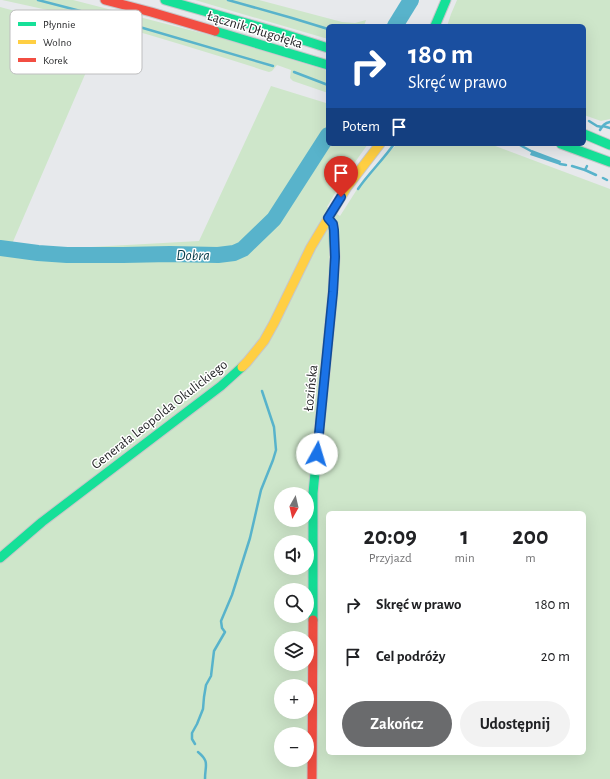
<!DOCTYPE html>
<html lang="pl">
<meta charset="utf-8">
<style>
:root{--surface:#fff;--page:#f2f2f2;--text:#202124;--muted:#757577;--accent:#6a6b6d}
body{margin:0;font-family:"Alegreya Sans",sans-serif;background:var(--page);color:var(--text);height:100vh;display:flex;flex-direction:column;font-size:15px;white-space:nowrap}
*{box-sizing:border-box;margin:0}
p{font-size:13px;color:var(--muted)}
.icon{flex:none;width:22px;height:22px;fill:none;stroke:currentColor;stroke-width:2;stroke-linecap:round;stroke-linejoin:round}
.map{position:relative;flex:1;overflow:hidden}
.details{position:absolute;left:326px;top:511px;width:260px;height:244px;display:flex;flex-direction:column;background:var(--surface);border-radius:6px;box-shadow:0 4px 16px #0002}
.details>*{flex:none}
.top-card{position:absolute;left:326px;top:24px;width:260px;height:122px;border-radius:6px;box-shadow:0 4px 16px #0002;background:#1a4fa0;color:#fff;overflow:hidden}
.needle{width:26px;rotate:188deg}
.tools{position:absolute;left:274px;top:487px;display:grid;gap:8px}
.tools a{display:grid;place-items:center;width:40px;height:40px;border-radius:50%;background:var(--surface);box-shadow:0 4px 16px #0002;font-size:20px}
.pin{position:absolute;display:grid;place-items:center;width:34px;height:34px;color:#fff;margin:-41px -17px;border-radius:50% 50% 50% 0;rotate:-45deg;box-shadow:0 0 4px #0007}
.pin .icon{rotate:45deg}
.me{position:absolute;width:44px;margin:-22px;rotate:6deg;stroke-linejoin:round;filter:drop-shadow(0 0 3px #0008)}
.turn{display:flex;align-items:center;gap:14px;height:84px;padding:0 16px;font-size:18px}
.turn .icon{width:52px;height:52px;stroke-width:2.5}
.turn b{display:block;font-size:28px;line-height:34px}
.then{display:flex;align-items:center;height:38px;padding:0 16px;background:#0003;gap:8px;font-size:15px}
.eta{display:flex;justify-content:space-evenly;align-items:center;height:68px;text-align:center}
.eta b{font-size:24px;font-weight:700;line-height:28px}
.action{display:flex;gap:8px;margin-top:auto;padding:8px 16px}
.action a{flex:1;height:46px;border-radius:24px;background:var(--accent);color:#fff;font-size:16px;font-weight:700;line-height:46px;text-align:center}
.action a+a{background:var(--page);color:var(--text)}
ul{padding:0;list-style:none}
li{display:flex;align-items:center;gap:12px;height:52px;padding:0 16px}
li div{flex:1}
li b{display:block;font-size:15px}
li em{font-style:normal}
.map>svg:first-child{display:block}
.green{fill:#cee6ca;fill-rule:evenodd}
.water{fill:#58b3cb}
.lines{fill:none;stroke-linecap:round;stroke-linejoin:round}
.stream{stroke:#58b3cb;stroke-width:2.5}
.river{stroke:#58b3cb;stroke-width:16}
.fast-casing{stroke:#c6c7c9;stroke-width:11}
.slow-casing{stroke:#c6c7c9;stroke-width:11}
.jam-casing{stroke:#c6c7c9;stroke-width:11}
.fast{stroke:#16e098;stroke-width:9}
.slow{stroke:#ffcf43;stroke-width:9}
.jam{stroke:#f24e42;stroke-width:9}
.route-casing{stroke:#114b97;stroke-width:10}
.route{stroke:#1a73e8;stroke-width:7}
.labels{text-anchor:middle;stroke-width:3;stroke-linejoin:round;paint-order:stroke}
.street-label{font-size:14px;fill:#262729;stroke:#fff}
.water-label{font-size:15px;font-style:italic;fill:#073c4a;stroke:#fff}
.key{fill:#fff;stroke:#bebebf;stroke-width:1}
.key-label{font-size:11px;fill:#262729}
</style>
<div class="map">
<svg width="610" height="779" viewBox="0 0 610 779">
<rect width="100%" height="100%" fill="#e7e9ec"/>
<g class="green">
<path d="M2,0H73L217,37L328,71V93L293,81L290,78L291,70L277,65L272,71L269,72C216,55 163,38 109,24C73,15 37,8 2,0Z"/>
<polygon points="195,0 259,0 342,22 355,23 366,20 364,26 328,26 328,39"/>
<polygon points="457,0 610,0 610,119 601,121 584,115 584,26 447,26 451,14"/>
<path d="M0,7L15,11L38,19L102,35L12,244L73,248L199,241L271,86L326,103L328,98V144H368L345,176L327,207L340,216L363,180L397,144H490L610,189V779H0ZM281,494H307V520H281ZM328,513H584V753H328ZM281,542H307V568H281ZM281,590H307V616H281ZM281,638H307V664H281ZM281,686H307V712H281ZM281,734H307V760H281Z"/>
</g>
<polygon class="water" points="532,150 561,161 560,165 530,155"/>
<g class="lines">
<g class="stream">
<polyline points="38,0 119,21 273,66"/>
<polyline points="228,0 292,18 328,29"/>
<polyline points="294,72 328,85"/>
<polyline points="589,121 597,126 602,127"/>
<polyline points="603,126 610,128"/>
<path d="M600,130C603,125 605,123 610,122"/>
<polyline points="518,144 531,151"/>
<polyline points="560,164 566,165"/>
<polyline points="572,166 585,170 596,175"/>
<polyline points="585,170 587,166"/>
<polyline points="603,178 607,180"/>
<path d="M358,189C369,173 383,160 394,144"/>
<polyline points="195,744 192,739 192,733 197,724 203,709 204,697 206,685 211,676 214,651 225,632 222,628 221,621 232,595 250,538 261,490 273,460 276,450 274,427 262,391"/>
<path d="M198,752C210,762 205,765 205,779"/>
</g>
<g class="river">
<polyline points="395,26 411,0"/>
<polyline points="0,248 38,253 67,255 123,255 170,254 218,255 234,253 243,249 274,219 328,135"/>
</g>
<g class="fast-casing">
<g id="fast">
<polyline points="165,0 281,33 328,48"/>
<polyline points="435,26 446,0"/>
<polyline points="215,31 328,65"/>
<polyline points="584,134 610,145"/>
<polyline points="561,144 610,162"/>
<polyline points="0,558 42,522 221,386 242,367"/>
<polyline points="313,620 313,493 333,292 335,257 333,224 328,218"/>
</g>
</g>
<g class="slow-casing">
<polyline id="slow" points="242,367 247,362 264,341 274,323 311,247 347,187 380,144"/>
</g>
<g class="jam-casing">
<g id="jam">
<polyline points="105,0 151,12 215,31"/>
<polyline points="312,779 313,620"/>
</g>
</g>
<use href="#fast" class="fast"/>
<use href="#slow" class="slow"/>
<use href="#jam" class="jam"/>
</g>
<g class="lines">
<g class="route-casing">
<polyline id="route" points="317,454 333,292 335,257 334,230 333,224 328,218 341,197"/>
</g>
<use href="#route" class="route"/>
</g>
<g class="labels">
<g class="street-label">
<text transform="translate(255 29) rotate(17)" y="5">Łącznik Długołęka</text>
<text transform="translate(310 388) rotate(-84)" y="5">Łozińska</text>
<text transform="translate(159 414) rotate(-38)" y="5">Generała Leopolda Okulickiego</text>
</g>
<g class="water-label">
<text x="193" y="260">Dobra</text>
</g>
</g>
<rect x="10" y="10" width="132" height="64" rx="6" class="key"/>
<rect x="18" y="22" width="18" height="4" fill="#16e098"/>
<rect x="18" y="40" width="18" height="4" fill="#ffcf43"/>
<rect x="18" y="58" width="18" height="4" fill="#f24e42"/>
<g class="key-label">
<text x="43" y="28">Płynnie</text>
<text x="43" y="46">Wolno</text>
<text x="43" y="64">Korek</text>
</g>
</svg>
<div class="tools">
<a><svg class="needle" viewBox="-14 -14 28 28"><path d="M0-13l5 13h-10z" fill="#e53935"/><path d="M0 13l5-13h-10z" fill="#757577"/></svg></a>
<a><svg class="icon" aria-label="sound" viewBox="0 0 24 24"><path d="M4 9h4l5-4v14l-5-4H4zM17 9q2 3 0 6"/></svg></a>
<a><svg class="icon" aria-label="search" viewBox="0 0 24 24"><circle cx="10" cy="10" r="6"/><path d="M15 15l6 6"/></svg></a>
<a><svg class="icon" aria-label="layers" viewBox="0 0 24 24"><path d="M12 4l9 5-9 5-9-5zM3 14l9 5 9-5"/></svg></a>
<a>+</a>
<a>−</a>
</div>
<div class="pin" style="left:341px;top:197px;background:#d93025"><svg class="icon" aria-label="arrive" viewBox="0 0 24 24"><path d="M6 21V4h12l-3 4 3 4H6"/></svg></div>
<svg class="me" style="left:317px;top:454px" viewBox="-20 -20 40 40"><circle r="19" fill="#fff"/><path d="M0-13L10 11 0 6-10 11z" fill="#1a73e8"/></svg>
<div class="top-card">
<div class="turn"><svg class="icon" aria-label="right" viewBox="0 0 24 24"><path d="M7 20v-9h11M14 6l5 5-5 5"/></svg><div><b>180 m</b>Skręć w prawo</div></div>
<div class="then">Potem<svg class="icon" aria-label="arrive" viewBox="0 0 24 24"><path d="M6 21V4h12l-3 4 3 4H6"/></svg></div>
</div>
<section class="details">
<div class="eta">
<div><b>20:09</b><p>Przyjazd</p></div>
<div><b>1</b><p>min</p></div>
<div><b>200</b><p>m</p></div>
</div>
<ul>
<li><svg class="icon" aria-label="right" viewBox="0 0 24 24"><path d="M7 20v-9h11M14 6l5 5-5 5"/></svg><div><b>Skręć w prawo</b></div><em>180 m</em></li>
<li><svg class="icon" aria-label="arrive" viewBox="0 0 24 24"><path d="M6 21V4h12l-3 4 3 4H6"/></svg><div><b>Cel podróży</b></div><em>20 m</em></li>
</ul>
<div class="action"><a>Zakończ</a><a>Udostępnij</a></div>
</section>
</div>
